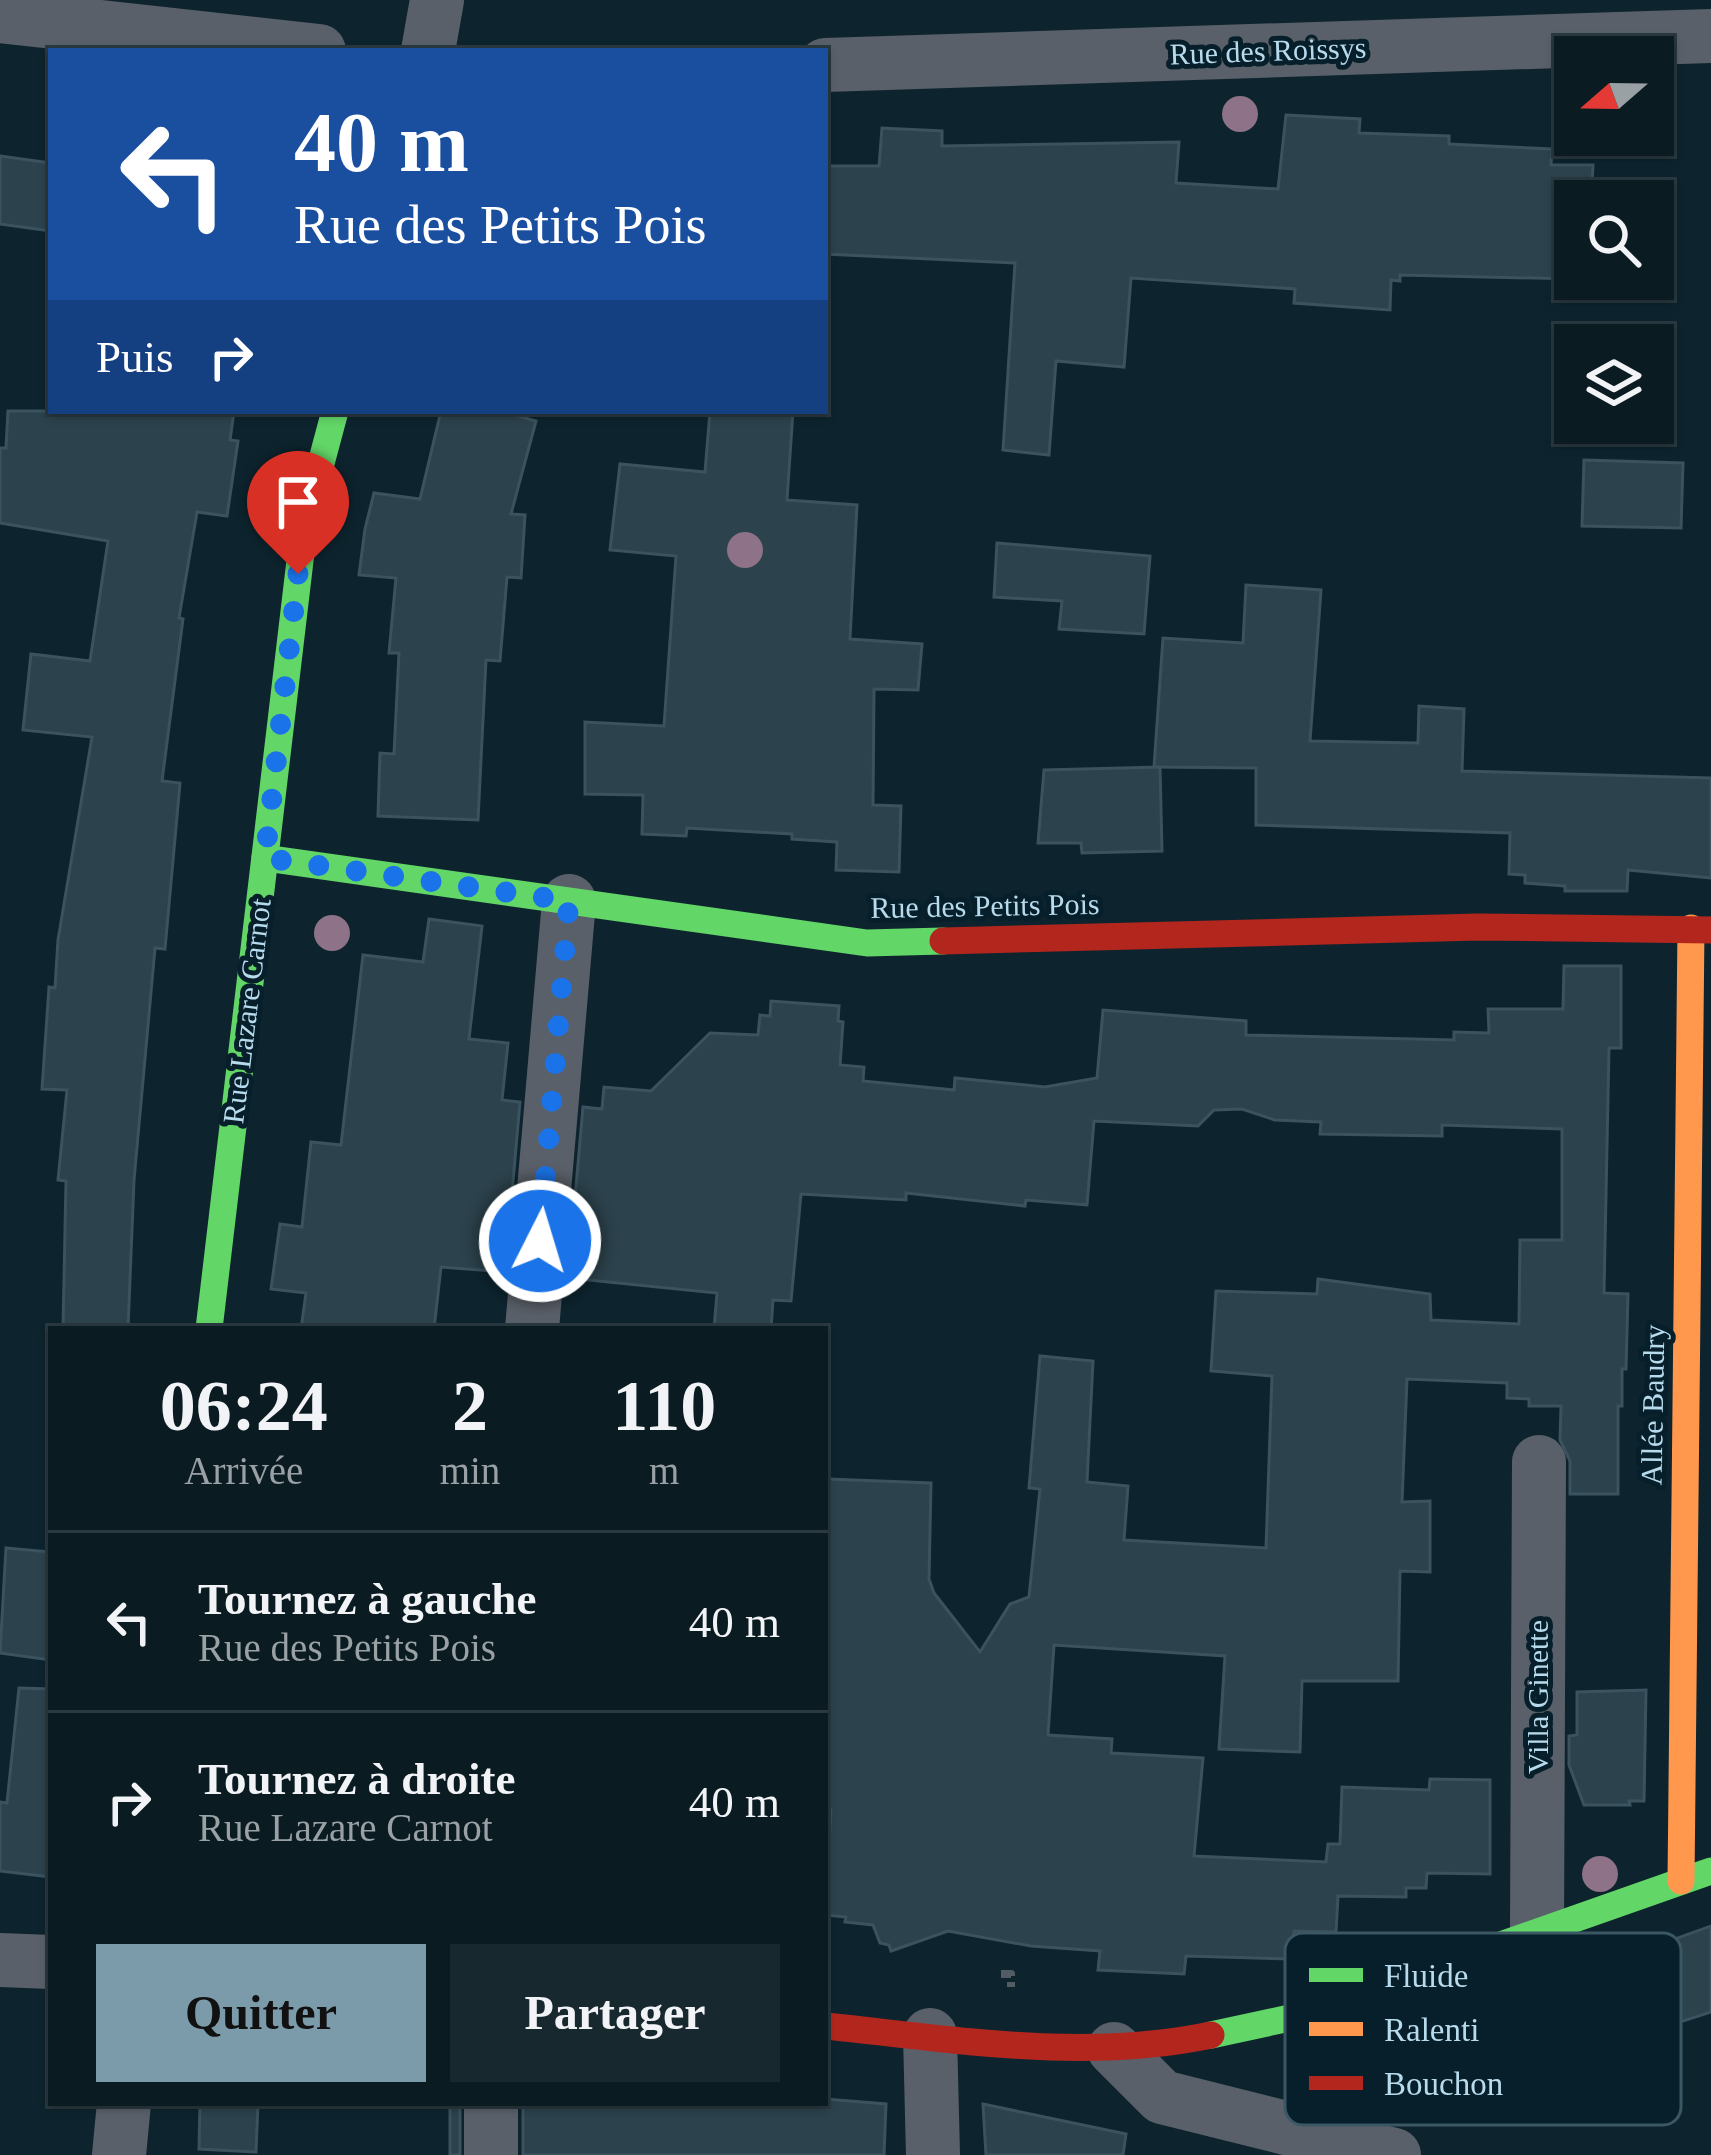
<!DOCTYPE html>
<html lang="fr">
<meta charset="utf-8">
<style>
:root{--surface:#0a1b22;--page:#18282f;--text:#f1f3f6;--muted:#99a1a5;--line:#2a3940;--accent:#7c9baa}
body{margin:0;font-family:Georgia,serif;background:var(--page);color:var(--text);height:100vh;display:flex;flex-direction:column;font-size:45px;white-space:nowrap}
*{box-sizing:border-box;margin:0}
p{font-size:39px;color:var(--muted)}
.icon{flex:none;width:66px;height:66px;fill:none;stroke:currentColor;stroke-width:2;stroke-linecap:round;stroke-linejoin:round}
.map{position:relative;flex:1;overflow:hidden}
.panel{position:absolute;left:48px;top:1326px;width:780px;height:780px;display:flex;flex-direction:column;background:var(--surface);border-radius:0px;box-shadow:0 3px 9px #0004,0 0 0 3px var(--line)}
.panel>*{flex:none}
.banner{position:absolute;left:48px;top:48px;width:780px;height:366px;border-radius:0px;box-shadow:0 3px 9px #0004,0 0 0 3px var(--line);background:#1a4fa0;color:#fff;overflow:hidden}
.needle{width:78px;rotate:250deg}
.tools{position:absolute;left:1554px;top:36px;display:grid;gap:24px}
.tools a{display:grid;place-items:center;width:120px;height:120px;border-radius:0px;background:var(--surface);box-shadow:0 3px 9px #0004,0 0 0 3px var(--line);font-size:60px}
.pin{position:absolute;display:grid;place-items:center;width:102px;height:102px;color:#fff;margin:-123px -51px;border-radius:50% 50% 50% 0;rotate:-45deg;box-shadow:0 0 12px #0007}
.pin .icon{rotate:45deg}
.me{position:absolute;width:132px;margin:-66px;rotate:5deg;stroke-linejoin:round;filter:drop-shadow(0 0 9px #0008)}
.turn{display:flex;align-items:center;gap:42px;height:252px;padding:0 48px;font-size:54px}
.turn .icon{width:156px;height:156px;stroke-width:2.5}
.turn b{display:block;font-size:84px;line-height:102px}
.then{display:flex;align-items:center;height:114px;padding:0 48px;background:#0003;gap:24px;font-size:45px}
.eta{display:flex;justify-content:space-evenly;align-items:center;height:204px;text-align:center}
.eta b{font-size:72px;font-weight:700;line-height:84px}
.action{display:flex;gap:24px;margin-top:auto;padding:24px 48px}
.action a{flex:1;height:138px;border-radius:0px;background:var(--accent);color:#111;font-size:48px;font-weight:700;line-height:138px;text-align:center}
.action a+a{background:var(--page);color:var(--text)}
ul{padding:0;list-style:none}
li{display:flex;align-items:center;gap:36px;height:180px;padding:0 48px;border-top:3px solid var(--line)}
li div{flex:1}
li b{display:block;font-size:45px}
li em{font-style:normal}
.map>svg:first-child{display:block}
.building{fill:#2c424c;stroke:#3b535f;stroke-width:3}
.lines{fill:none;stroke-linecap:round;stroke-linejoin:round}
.path{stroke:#535c65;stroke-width:8;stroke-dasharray:12 6;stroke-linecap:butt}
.street{stroke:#5a6069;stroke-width:54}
.fast{stroke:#63d668;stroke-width:27}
.slow{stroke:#ff974d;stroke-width:27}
.jam{stroke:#b3261e;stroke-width:27}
.tree{fill:#8e7287}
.route{stroke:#1a73e8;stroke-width:21;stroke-dasharray:0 37.8}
.labels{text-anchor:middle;stroke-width:10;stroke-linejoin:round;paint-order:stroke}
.street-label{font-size:30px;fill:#b7dbed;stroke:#071f2a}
.key{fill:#071f2a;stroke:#3c5764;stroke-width:3}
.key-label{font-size:33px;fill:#b7dbed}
</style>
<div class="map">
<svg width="1711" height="2155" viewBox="0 0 1711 2155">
<rect width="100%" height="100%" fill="#0d242e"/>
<g class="building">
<polygon points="1286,115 1360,119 1359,133 1449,136 1449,144 1552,149 1551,165 1593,165 1592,186 1668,188 1665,280 1597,279 1653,279 1653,201 1575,201 1575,279 1400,275 1400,281 1391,280 1390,310 1294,303 1295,289 1131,278 1124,367 1056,361 1049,455 1003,450 1015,263 825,254 825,166 879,166 882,128 942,131 942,146 1179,142 1176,183 1278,189"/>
<polygon points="0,156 51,163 51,231 0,224"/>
<polygon points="8,411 234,411 230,440 238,441 227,516 197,512 179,618 183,619 162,781 180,783 165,949 155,948 134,1180 128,1329 63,1329 66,1181 58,1180 67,1090 42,1089 49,987 55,988 58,940 92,737 23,730 31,654 90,661 108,541 0,523 0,448 6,448"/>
<polygon points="441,411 500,411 536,421 511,514 525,515 521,578 507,577 500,661 486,660 478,820 378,816 380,753 394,754 399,653 389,653 396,578 359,575 365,529 374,493 420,499"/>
<polygon points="710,411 793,411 787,500 857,505 850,639 922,644 918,690 874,689 873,805 901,806 899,872 836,870 837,842 792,839 792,834 687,828 686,836 642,834 643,795 585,794 585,722 664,726 676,556 610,550 620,464 705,472"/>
<polygon points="1584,460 1683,463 1681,528 1582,526"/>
<polygon points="997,543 1150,556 1144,634 1059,629 1062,601 994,597"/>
<polygon points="1246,585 1321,590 1310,741 1418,743 1419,706 1464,709 1462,771 1711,778 1711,878 1628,870 1627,891 1565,891 1565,886 1525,883 1525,875 1509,874 1510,833 1256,825 1256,768 1154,767 1163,638 1243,643"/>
<polygon points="1160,767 1162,851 1082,853 1081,843 1038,843 1044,770"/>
<polygon points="429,919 482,926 469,1039 508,1043 502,1100 520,1102 505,1272 441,1267 434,1329 301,1329 306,1293 271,1289 280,1224 302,1227 311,1142 341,1145 363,955 423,962"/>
<polygon points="1564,966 1621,966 1621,1048 1609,1048 1604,1293 1628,1294 1626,1369 1622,1369 1622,1406 1618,1406 1618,1494 1570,1494 1570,1461 1560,1440 1561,1406 1529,1406 1529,1399 1507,1398 1507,1383 1407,1379 1402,1502 1430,1501 1430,1572 1400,1571 1398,1681 1302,1681 1300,1752 1219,1749 1225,1656 1054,1645 1048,1735 1112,1739 1111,1753 1203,1758 1194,1856 1326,1862 1328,1844 1340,1844 1342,1787 1429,1790 1430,1779 1490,1780 1490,1874 1427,1873 1426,1888 1406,1888 1406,1897 1338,1896 1336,1932 1294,1931 1292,1959 1186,1956 1184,1974 1098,1970 1100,1951 1031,1946 948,1931 891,1951 889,1945 880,1943 873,1925 845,1922 846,1917 825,1915 831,1809 825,1808 825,1515 829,1479 931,1483 929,1579 934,1593 980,1652 1010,1604 1029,1597 1040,1489 1029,1488 1040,1356 1093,1361 1087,1482 1128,1486 1124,1540 1266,1548 1272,1376 1211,1371 1216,1291 1317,1294 1318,1279 1430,1294 1431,1320 1519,1324 1520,1240 1562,1240 1562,1129 1442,1125 1442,1136 1320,1134 1321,1122 1275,1120 1242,1109 1214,1110 1198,1126 1094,1121 1087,1205 1026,1200 1025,1206 906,1193 906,1200 801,1194 791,1301 773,1300 771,1329 714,1329 717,1293 568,1278 583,1107 602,1109 604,1087 651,1091 710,1033 758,1035 760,1015 770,1016 771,1001 839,1006 838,1021 843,1022 840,1065 864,1067 863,1081 954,1090 955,1078 1045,1087 1097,1078 1103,1010 1246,1021 1246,1035 1454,1040 1454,1032 1489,1033 1488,1009 1563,1009"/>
<polygon points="6,1548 51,1552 51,1660 0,1653"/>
<polygon points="19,1688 51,1689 51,1877 0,1871 0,1802 7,1803"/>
<polygon points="1646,1690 1644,1801 1629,1801 1630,1805 1584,1805 1569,1765 1569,1736 1577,1735 1577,1692"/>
<polygon points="1711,1926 1711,2012 1590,2051 1588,2071 1565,2068 1560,2113 1366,2108 1369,2058 1405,2047 1481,2050 1485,2007"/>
<polygon points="825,2099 886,2104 884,2155 523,2155 523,2103 825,2103"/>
<polygon points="200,2103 258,2103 256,2152 199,2149"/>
<rect x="450" y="2103" width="10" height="52"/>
<polygon points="983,2104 1126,2134 1123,2155 986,2155"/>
</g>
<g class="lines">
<polyline class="path" points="1001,1974 1011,1974 1011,1987"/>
<g class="street">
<polyline points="0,16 319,51"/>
<polyline points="428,51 437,0"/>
<polyline points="825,65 1711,36"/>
<polyline points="532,1329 569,901"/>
<polyline points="1537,1932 1539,1462"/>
<polyline points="0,1960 51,1962"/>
<polyline points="930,2035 933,2155"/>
<polyline points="1114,2049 1162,2097 1394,2155"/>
<polyline points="491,2103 491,2155"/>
<polyline points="119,2155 124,2103"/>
</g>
<g class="fast">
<polyline points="265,858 867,943 943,941"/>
<polyline points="209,1329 304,527 335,411"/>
<polyline points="1211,2035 1299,2016 1711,1871"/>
</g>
<polyline class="slow" points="1681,1881 1691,928"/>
<g class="jam">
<polyline points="943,941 1478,927 1711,930"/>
<path d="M825,2026C954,2039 1083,2062 1211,2035"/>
</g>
</g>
<g class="tree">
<circle cx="1240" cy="114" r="18"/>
<circle cx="745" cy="550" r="18"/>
<circle cx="332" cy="933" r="18"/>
<circle cx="1600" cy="1874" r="18"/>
</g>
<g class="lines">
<polyline class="route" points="298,574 265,858 569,901 540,1241"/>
</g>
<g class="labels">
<g class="street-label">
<text transform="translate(1268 51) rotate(-2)" y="10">Rue des Roissys</text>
<text transform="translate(985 906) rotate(-1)" y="10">Rue des Petits Pois</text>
<text transform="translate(247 1011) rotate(-83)" y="10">Rue Lazare Carnot</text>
<text transform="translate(1653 1405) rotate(-89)" y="10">Allée Baudry</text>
<text transform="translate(1538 1697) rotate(-90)" y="10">Villa Ginette</text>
</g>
</g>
<rect x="1285" y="1933" width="396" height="192" rx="18" class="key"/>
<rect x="1309" y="1968" width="54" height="14" fill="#63d668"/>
<rect x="1309" y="2022" width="54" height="14" fill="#ff974d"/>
<rect x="1309" y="2076" width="54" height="14" fill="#b3261e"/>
<g class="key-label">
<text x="1384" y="1987">Fluide</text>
<text x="1384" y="2041">Ralenti</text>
<text x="1384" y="2095">Bouchon</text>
</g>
</svg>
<div class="tools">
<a><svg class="needle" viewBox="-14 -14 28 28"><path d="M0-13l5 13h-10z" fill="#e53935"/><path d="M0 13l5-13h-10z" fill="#99a1a5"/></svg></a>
<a><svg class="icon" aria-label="search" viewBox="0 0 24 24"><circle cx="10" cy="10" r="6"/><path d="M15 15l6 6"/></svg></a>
<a><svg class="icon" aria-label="layers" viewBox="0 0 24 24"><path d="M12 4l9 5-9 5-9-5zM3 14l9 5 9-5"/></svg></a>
</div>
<div class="pin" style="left:298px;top:574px;background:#d93025"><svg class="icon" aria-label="arrive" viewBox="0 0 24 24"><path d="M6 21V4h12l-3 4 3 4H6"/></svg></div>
<svg class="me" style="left:540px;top:1241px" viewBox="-20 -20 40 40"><circle r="17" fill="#1a73e8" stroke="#fff" stroke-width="3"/><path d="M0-11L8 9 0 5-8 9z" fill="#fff"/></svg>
<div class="banner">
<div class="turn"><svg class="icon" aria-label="left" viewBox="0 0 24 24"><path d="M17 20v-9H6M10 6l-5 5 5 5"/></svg><div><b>40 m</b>Rue des Petits Pois</div></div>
<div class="then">Puis<svg class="icon" aria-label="right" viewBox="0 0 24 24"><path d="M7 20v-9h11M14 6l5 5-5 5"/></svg></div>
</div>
<section class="panel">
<div class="eta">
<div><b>06:24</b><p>Arrivée</p></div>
<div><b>2</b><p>min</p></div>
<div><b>110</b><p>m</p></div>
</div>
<ul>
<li><svg class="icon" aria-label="left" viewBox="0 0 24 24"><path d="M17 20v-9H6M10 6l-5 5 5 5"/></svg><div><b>Tournez à gauche</b><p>Rue des Petits Pois</p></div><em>40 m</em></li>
<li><svg class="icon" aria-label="right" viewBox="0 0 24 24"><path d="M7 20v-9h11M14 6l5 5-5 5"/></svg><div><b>Tournez à droite</b><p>Rue Lazare Carnot</p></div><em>40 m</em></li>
</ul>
<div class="action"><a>Quitter</a><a>Partager</a></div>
</section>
</div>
